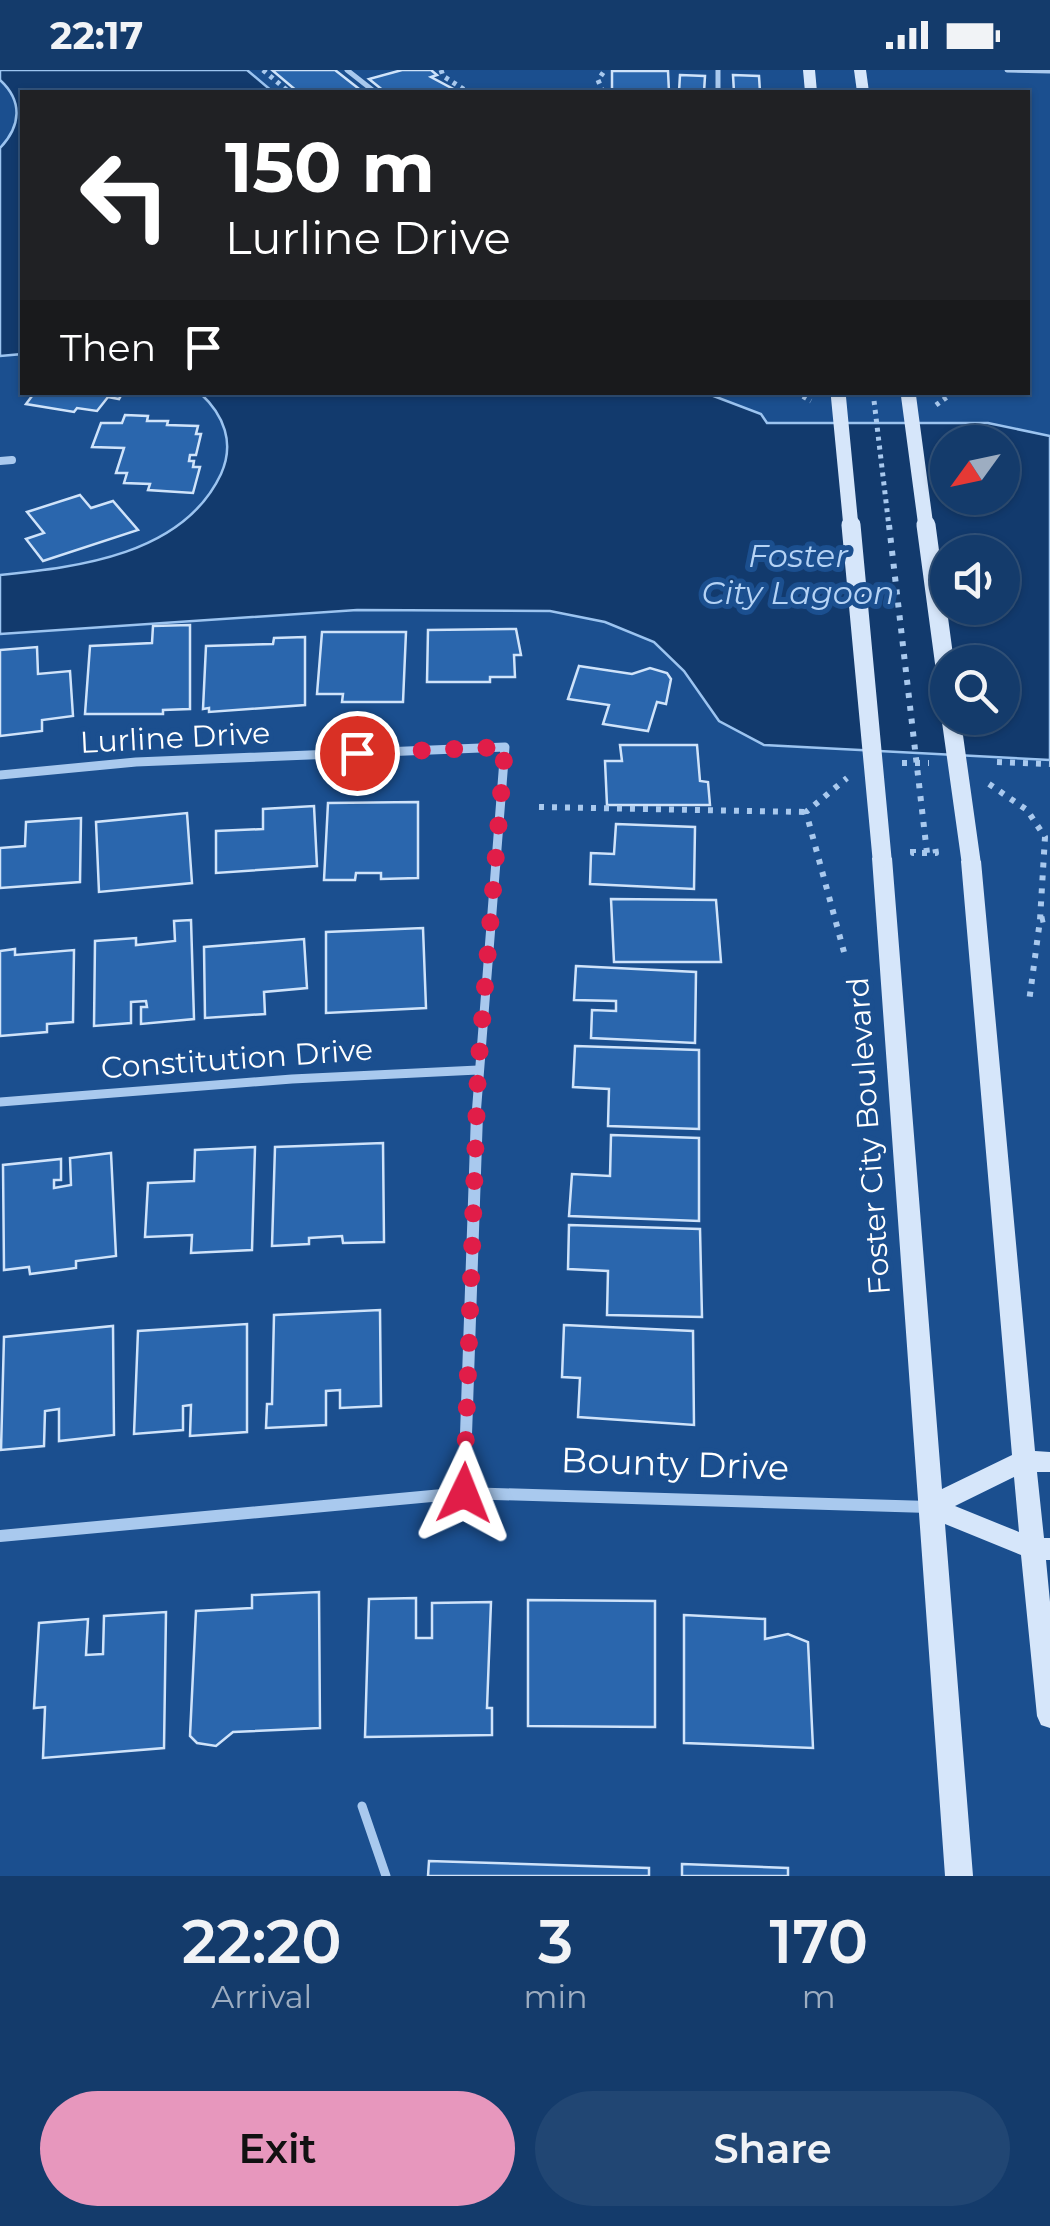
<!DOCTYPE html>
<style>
:root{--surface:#143b6b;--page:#214673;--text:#f1f3f6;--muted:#9dadc1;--line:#33557e;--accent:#e797bd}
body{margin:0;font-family:Montserrat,sans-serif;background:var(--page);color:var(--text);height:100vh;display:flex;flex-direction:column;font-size:38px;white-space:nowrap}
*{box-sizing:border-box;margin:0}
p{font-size:32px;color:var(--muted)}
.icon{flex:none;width:55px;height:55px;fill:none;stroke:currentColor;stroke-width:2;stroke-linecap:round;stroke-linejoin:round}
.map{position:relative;height:1806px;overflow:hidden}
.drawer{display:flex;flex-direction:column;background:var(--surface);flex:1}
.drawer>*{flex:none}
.hud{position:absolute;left:20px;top:20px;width:1010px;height:305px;border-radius:0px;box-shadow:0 2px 8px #0004,0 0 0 2px var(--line);background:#202124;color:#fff;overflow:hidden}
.needle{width:65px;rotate:237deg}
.fabs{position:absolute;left:930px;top:355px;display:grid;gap:20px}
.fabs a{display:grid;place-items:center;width:90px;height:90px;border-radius:50%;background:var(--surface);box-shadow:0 2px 8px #0004,0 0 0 2px var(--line);font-size:50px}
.pin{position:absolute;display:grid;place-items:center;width:85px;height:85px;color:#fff;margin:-42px;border:5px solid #fff;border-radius:50%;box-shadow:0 2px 10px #0007}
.me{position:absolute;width:110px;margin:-55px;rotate:2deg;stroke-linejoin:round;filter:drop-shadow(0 0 8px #0008)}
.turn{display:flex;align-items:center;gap:35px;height:210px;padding:0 40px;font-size:45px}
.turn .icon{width:130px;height:130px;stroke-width:2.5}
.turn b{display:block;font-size:70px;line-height:85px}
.then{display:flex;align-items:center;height:95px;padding:0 40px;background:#0003;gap:20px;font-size:38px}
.eta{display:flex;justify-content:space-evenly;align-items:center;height:170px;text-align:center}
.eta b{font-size:60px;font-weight:600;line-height:70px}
.cta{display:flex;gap:20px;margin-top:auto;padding:20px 40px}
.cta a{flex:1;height:115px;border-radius:60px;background:var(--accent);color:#111;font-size:40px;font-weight:600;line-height:115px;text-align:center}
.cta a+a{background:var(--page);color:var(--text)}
.status{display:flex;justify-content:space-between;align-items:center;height:70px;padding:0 50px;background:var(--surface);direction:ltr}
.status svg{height:28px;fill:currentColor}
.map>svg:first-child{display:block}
.water{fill:#123a6d;stroke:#9cc4f0;stroke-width:2.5;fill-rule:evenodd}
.building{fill:#2a66ad;stroke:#cfe3fa;stroke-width:2.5}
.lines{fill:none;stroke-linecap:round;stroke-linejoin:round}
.path-far1{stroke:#a9c9ee;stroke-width:5;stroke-dasharray:4 5;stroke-linecap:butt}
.path{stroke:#a9c9ee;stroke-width:6;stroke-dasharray:5 8;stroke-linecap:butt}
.lane-far1{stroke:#a9c9ee;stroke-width:5}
.lane{stroke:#a9c9ee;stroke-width:9}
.street-far2{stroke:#a9c9ee;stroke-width:8}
.street-far1{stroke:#a9c9ee;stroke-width:9}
.street{stroke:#a9c9ee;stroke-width:12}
.secondary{fill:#d6e6fa;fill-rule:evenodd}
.path-bridge-far1{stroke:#a9c9ee;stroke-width:5;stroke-dasharray:4 5;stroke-linecap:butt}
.path-bridge{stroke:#a9c9ee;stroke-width:6;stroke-dasharray:5 8;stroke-linecap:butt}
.secondary-bridge-far1{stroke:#d6e6fa;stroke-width:15}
.secondary-bridge{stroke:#d6e6fa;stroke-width:19}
.route{stroke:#e11d48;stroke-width:18;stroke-dasharray:0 32.4}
.labels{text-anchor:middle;stroke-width:10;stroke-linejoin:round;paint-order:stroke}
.street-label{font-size:30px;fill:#fff;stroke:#1b4f8f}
.water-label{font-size:32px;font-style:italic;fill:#b5d3f5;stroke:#1b4f8f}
.near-street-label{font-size:35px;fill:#fff;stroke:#1b4f8f}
</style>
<div class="status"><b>22:17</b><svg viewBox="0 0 49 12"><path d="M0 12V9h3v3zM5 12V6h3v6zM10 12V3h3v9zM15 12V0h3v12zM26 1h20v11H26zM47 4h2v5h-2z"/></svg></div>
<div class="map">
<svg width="1050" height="1806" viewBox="0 0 1050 1806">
<rect width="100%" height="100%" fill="#1b4f8f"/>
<g class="water">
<path d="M0,0H247L273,22H22V284L0,286V78C21,56 23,31 0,10Z"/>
<path d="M703,322L761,344L767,353H988L1050,366V690L764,675L719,651L684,601L654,572L605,552L550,541L357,540L0,564V505C78,497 183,485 221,404C235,373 224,345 200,323ZM948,372H1002V428H948ZM948,482H1002V538H948ZM948,592H1002V648H948Z"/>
</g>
<g class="building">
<polygon points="272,0 335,0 363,22 370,22 298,22"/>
<polygon points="402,0 431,0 437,5 431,7 455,20 385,22 369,9"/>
<polygon points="612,1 668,1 669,22 612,22"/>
<polygon points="680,5 705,6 704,22 679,22"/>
<polygon points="733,5 759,6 760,22 734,22"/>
<polygon points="35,322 123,322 119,329 108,327 97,341 77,338 74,342 26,334"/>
<polygon points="125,345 148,346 147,351 168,351 167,355 198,356 196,364 201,364 196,385 190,385 189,391 194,391 193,397 200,397 193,423 148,420 150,414 124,413 127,403 116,403 124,378 92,377 101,353 122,353"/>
<polygon points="80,425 91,438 113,431 138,460 43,491 26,469 44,463 27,442"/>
<polygon points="190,555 190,639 163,640 163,644 85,644 90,576 152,573 153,556"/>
<polygon points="516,559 521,585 514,585 515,607 490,607 490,612 427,612 428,560"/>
<polygon points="322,562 406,562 403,632 342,632 343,624 317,624"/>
<polygon points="305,567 305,635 209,642 209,638 203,639 206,576 273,574 274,568"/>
<polygon points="37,577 38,604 70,601 73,646 42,650 42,661 0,666 0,580"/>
<polygon points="579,596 632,604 650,598 667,603 671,609 666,634 657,632 648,661 603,654 609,635 568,629"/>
<polygon points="620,675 697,675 700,711 708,712 710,735 607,735 605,691 622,691"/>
<polygon points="418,732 418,808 381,809 381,803 356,803 355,810 324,810 328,733"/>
<polygon points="314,736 317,796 216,803 216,761 263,759 263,739"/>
<polygon points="187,743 192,813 99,822 96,752"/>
<polygon points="81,748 80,812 0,818 0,778 25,776 26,752"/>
<polygon points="616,754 695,757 694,819 590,814 591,783 614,784"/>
<polygon points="611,829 716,830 721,892 614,892"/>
<polygon points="191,850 194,949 141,954 141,937 147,937 146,931 131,932 131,953 94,956 95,871 136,868 136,875 175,871 174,851"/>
<polygon points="423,858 426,938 326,943 326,862"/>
<polygon points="304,869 307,918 264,922 265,944 205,948 204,877"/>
<polygon points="15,879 15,885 74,880 73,952 47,954 47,962 0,966 0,881"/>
<polygon points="576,896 696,902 695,973 591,968 592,940 616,941 616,931 574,930"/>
<polygon points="575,976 699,980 699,1059 608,1056 609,1019 573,1017"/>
<polygon points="611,1065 699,1068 699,1151 569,1146 572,1104 610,1106"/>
<polygon points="383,1073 384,1172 343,1173 342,1166 309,1168 309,1174 272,1176 275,1077"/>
<polygon points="255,1077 252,1180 191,1183 192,1165 145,1167 148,1113 194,1111 195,1080"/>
<polygon points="111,1083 116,1186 76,1191 76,1198 30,1204 29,1197 4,1200 3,1095 61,1089 61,1110 54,1110 54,1118 71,1115 70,1088"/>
<polygon points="569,1155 700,1159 702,1247 607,1245 608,1201 568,1199"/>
<polygon points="380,1240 381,1336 340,1338 340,1320 326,1321 326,1355 266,1358 267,1334 272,1334 274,1245"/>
<polygon points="247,1254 247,1362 190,1366 191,1335 183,1336 183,1360 134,1364 138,1261"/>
<polygon points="564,1255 693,1261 694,1355 578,1347 580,1308 562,1307"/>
<polygon points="113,1256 114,1365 59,1371 59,1339 45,1341 44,1376 1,1380 4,1267"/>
<polygon points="319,1522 320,1658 233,1662 216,1676 197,1673 190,1666 196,1541 252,1538 252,1525"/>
<polygon points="416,1528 416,1568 432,1568 432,1533 491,1532 487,1638 492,1638 492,1665 365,1667 369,1529"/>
<polygon points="528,1530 655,1531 655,1657 528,1656"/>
<polygon points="166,1542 164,1678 43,1688 45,1637 34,1638 39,1553 88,1549 86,1585 103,1584 104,1546"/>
<polygon points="684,1545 765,1549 765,1569 788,1564 808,1572 813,1678 684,1673"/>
<polygon points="429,1791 649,1798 649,1806 428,1806"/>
<polygon points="682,1794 788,1798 788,1806 682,1806"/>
</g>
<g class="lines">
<g class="path-far1">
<polyline points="263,0 289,22"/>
<polyline points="441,0 443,6 468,22"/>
<polyline points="603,22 598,10 605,0"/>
<polyline points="795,322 811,331"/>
<polyline points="936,335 954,322"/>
</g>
<g class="path">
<polyline points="997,692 1050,694"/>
<polyline points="902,693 929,693"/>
<polyline points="989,714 1027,740 1045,767 1040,850 1029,932"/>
<polyline points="539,737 806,742"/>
<polyline points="913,779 913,783 936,783 935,777"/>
<polyline points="1040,850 1050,848"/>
<polyline points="844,882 806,742 847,708"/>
</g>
<g class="lane-far1">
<polyline points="347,0 375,22"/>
<polyline points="718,0 718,22"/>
<polyline points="1007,0 1050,1"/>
</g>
<polyline class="lane" points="362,1736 386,1806"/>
<polyline class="street-far2" points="0,391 12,390"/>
<g class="street-far1">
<polyline points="0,705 136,692 505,677 476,1046"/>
<polyline points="0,1032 292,1009 478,1000"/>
</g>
<g class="street">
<polyline points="464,1423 477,1044"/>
<polyline points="0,1466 464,1423 929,1437"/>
</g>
<g class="secondary">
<polygon points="803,0 815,0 817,22 805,22"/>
<polygon points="854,0 866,0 869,22 857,22"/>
<path d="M882,781L892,788L942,1419L1012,1385L961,791L971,784L981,791L1035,1381L1050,1382V1402H1037L1044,1468H1050V1490H1046L1050,1532V1658L1041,1655L1037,1646L1021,1485L945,1454L973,1806H945L872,788ZM1014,1407L1019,1462L955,1436Z"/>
</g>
<polyline class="path-bridge-far1" points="873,322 889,457"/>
<polyline class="path-bridge" points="889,455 927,783"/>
<g class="secondary-bridge-far1">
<polyline points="838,322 851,457"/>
<polyline points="908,322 926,457"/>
</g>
<g class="secondary-bridge">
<polyline points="851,455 882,788"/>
<polyline points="926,455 948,619"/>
<polyline points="951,648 971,791"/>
</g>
</g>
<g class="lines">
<polyline class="route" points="357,683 505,677 478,1000 464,1423"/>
</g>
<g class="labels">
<g class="street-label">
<text transform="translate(175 668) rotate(-3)" y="10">Lurline Drive</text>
<text transform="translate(237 989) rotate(-4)" y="10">Constitution Drive</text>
<text transform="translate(869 1066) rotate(-94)" y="10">Foster City Boulevard</text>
</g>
<g class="water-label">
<text x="798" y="497">Foster<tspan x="798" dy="37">City Lagoon</tspan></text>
</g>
<g class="near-street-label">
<text transform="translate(675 1394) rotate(2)" y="12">Bounty Drive</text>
</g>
</g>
</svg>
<div class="fabs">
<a><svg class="needle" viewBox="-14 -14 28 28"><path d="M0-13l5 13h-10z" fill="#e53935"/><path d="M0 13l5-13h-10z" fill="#9dadc1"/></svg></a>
<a><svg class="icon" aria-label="sound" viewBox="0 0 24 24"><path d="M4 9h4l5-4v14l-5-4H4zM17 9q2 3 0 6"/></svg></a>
<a><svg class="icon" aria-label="search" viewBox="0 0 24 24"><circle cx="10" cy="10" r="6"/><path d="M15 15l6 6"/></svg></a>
</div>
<div class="pin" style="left:357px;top:683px;background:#d93025"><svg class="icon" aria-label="arrive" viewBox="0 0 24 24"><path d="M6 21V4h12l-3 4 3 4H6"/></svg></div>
<svg class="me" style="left:464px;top:1423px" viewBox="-20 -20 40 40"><path d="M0-17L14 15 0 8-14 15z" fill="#e11d48" stroke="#fff" stroke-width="4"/></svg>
<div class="hud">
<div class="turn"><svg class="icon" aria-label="left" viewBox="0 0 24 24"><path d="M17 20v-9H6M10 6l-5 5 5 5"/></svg><div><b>150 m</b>Lurline Drive</div></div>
<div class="then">Then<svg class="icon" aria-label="arrive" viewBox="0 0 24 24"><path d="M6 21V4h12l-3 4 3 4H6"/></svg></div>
</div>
</div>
<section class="drawer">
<div class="eta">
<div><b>22:20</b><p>Arrival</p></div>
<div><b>3</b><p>min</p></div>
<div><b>170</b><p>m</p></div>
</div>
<div class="cta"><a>Exit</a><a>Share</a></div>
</section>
